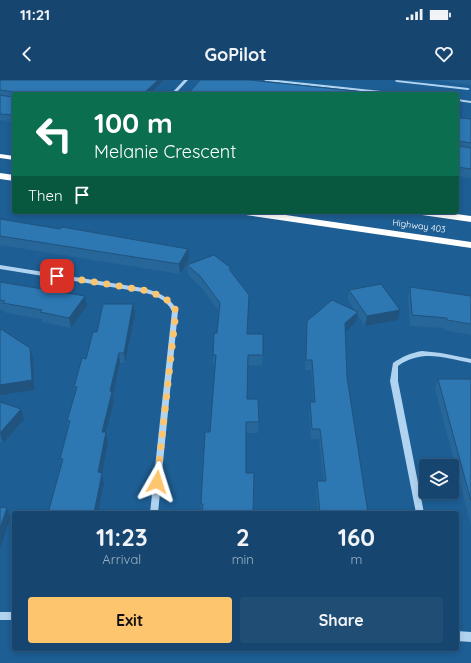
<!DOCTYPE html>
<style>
:root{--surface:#16466f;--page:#1f4d74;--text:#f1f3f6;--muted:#9eb1c3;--line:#355e82;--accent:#fec56f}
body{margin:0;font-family:Quicksand,sans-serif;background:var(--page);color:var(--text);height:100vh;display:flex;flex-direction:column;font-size:15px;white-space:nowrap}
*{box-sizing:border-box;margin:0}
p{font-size:13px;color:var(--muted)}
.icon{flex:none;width:22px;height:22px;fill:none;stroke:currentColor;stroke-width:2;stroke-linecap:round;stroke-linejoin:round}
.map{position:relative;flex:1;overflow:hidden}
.sheet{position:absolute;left:12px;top:431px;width:447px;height:140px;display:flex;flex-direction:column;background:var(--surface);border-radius:4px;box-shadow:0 2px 6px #0003,0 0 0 1px var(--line)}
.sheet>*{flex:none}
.top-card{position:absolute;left:12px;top:12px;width:447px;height:122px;border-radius:4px;box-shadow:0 2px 6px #0003,0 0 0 1px var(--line);background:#0b6e4f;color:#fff;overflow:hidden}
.controls{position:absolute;left:419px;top:379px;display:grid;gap:8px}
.controls a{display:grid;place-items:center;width:40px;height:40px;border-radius:4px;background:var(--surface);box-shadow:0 2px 6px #0003,0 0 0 1px var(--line);font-size:20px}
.pin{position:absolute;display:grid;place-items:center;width:34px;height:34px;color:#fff;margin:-17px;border-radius:8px;box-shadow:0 2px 6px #0006}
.me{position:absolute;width:44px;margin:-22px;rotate:6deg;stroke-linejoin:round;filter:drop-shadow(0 0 3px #0008)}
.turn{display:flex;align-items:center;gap:14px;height:84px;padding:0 16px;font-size:18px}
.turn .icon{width:52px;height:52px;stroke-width:2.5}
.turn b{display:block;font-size:28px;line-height:34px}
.then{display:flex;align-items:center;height:38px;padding:0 16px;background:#0003;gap:8px;font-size:15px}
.eta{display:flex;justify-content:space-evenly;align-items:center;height:68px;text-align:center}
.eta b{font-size:24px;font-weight:800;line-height:28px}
.button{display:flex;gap:8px;margin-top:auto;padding:8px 16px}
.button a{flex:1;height:46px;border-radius:4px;background:var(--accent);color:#111;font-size:16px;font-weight:800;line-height:46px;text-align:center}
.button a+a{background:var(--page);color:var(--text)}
.status{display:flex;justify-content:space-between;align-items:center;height:28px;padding:0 20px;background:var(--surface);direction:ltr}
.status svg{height:11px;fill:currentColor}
header{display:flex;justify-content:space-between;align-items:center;height:52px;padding:0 16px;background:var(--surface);font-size:18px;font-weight:800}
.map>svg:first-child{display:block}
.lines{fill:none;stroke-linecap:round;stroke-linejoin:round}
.minor{fill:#b0d3ef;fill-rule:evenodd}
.highway{fill:#fff;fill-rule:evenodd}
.wall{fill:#276699}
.shaded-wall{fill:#20537d}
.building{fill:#2d77b2;stroke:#20537d}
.route{stroke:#fec56f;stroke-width:7;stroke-dasharray:0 12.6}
.labels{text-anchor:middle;stroke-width:4;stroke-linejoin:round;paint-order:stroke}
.far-street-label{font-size:9px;fill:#fff;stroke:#1d5e94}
</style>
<div class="status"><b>11:21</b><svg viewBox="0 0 49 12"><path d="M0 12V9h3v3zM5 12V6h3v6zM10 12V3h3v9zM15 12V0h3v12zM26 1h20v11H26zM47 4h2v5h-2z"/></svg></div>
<header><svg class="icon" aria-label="back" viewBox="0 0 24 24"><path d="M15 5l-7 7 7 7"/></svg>GoPilot<svg class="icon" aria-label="heart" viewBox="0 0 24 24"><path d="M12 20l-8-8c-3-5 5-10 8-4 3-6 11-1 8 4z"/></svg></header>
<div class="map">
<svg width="471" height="583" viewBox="0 0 471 583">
<rect width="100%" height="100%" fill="#1d5e94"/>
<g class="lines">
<g class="minor">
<polygon points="184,0 188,0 175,14 171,14"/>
<polygon points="264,0 277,0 400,13 402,14 388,14 266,1"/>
<polygon points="396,0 468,8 470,9 468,10 397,2 395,1"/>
<polygon points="457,19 471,21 471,23 457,21"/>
<path d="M0,185L143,208C158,212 170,217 178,231L158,433H150L172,231C166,219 155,215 142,212L0,189Z"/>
<path d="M422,271L441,273L471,279V283C445,278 422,269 398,286V301L424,433H416L390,301L393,283C402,277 410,273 422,271Z"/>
<rect x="0" y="532" width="14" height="8"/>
<polygon points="457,551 471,552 471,562 457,561"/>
</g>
<g class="highway">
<polygon points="0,74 14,76 14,80 0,78"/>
<polygon points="0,93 14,95 14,101 0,99"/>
<polygon points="241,132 265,132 471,162 471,168 246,135"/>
<polygon points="417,132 441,132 471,136 471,142 422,135"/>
</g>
</g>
<g class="wall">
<polygon points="0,0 164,0 150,14 14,14 14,42 0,40"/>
<polygon points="433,0 471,0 471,5"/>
<polygon points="457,21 460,38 471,39 471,98 457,96"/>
<polygon points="0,139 189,179 180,194 0,165"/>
<polygon points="187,185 231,188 231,193 247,254 263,275 262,286 247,285 247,319 259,342 258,353 246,353 246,393 253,433 201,433 201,424 210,352 215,285 213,285 213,275 217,253 219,231 200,206 188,195"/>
<polygon points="0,202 87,226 71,248 42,242 42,239 6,233 5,231 0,230"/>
<polygon points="410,207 471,216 471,255 444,250 444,248 410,246 408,217"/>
<polygon points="349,210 400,230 398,240 365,246 357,234 356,242 346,251 347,297 368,433 318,433 316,411 317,401 324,401 319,359 311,359 309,333 310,322 314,322 311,290 305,290 307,241 355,231 348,220"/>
<polygon points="135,234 125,283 120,283 113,316 114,322 106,352 108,362 102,395 104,403 61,384 60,379 68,347 67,341 75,314 74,307 97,252"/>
<polygon points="438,299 471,299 471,445 435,309"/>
<polygon points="0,322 24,339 3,363 0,362"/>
</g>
<g class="shaded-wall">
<polygon points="158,0 164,0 150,14 143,14"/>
<polygon points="188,169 189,179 180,194 179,184"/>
<polygon points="85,216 87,226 71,248 69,238"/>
<polygon points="133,224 135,234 125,283 124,273"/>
<polygon points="400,230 398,240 365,246 367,236"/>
<polygon points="358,232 356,242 344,253 345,243"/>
<polygon points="30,268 33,278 34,310 0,315 0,305"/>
<polygon points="119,273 120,283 113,316 114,322 106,352 108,362 102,395 104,403 98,433 94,433 102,352 110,311"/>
<polygon points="21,329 24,339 3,363 0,353"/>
<polygon points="7,428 10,438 0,469 0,448"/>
</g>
<g class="building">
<polygon points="0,0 158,0 143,14 14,14 14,35 0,34 0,15 12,17 14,12 0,10"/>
<polygon points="200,0 249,0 385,14 188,14"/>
<polygon points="457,21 461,22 460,38 471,39 471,63 459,61 457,63 459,66 471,68 471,89 457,87"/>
<polygon points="0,139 60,149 62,147 188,169 179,184 0,156"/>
<polygon points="214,175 231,188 229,189 249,215 247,254 263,254 263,275 248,275 247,319 258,319 259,342 246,342 246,393 254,393 253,433 202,433 203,424 201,424 205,352 210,352 216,275 213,275 214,253 217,253 220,223 200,196 187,185"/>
<polygon points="0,202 85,216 69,238 40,232 42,230 3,223 5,221 0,220"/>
<polygon points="381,204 400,230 367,236 349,210"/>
<polygon points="410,207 471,216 471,244 447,240 447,238 412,235"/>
<polygon points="332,220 358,232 345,243 347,297 368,433 320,433 317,401 326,401 320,349 312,349 310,322 315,322 312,280 306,280 307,241"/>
<polygon points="103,224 133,224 124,273 119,273 110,311 112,312 102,352 106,352 98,392 102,393 94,433 48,433 63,379 60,379 70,341 67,341 77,307 74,307 82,278 86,279 93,252 97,252"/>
<polygon points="1,249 30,268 32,300 0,305 0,250"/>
<polygon points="438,299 471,299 471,421"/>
<polygon points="0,322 21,329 0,353"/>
<polygon points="0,427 7,428 0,448"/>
</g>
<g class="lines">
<polyline class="route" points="57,196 143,210 161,216 172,223 176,231 157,402"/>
</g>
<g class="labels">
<g class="far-street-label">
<text transform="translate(419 146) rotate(8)" y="3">Highway 403</text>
</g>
</g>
</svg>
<div class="controls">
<a><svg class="icon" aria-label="layers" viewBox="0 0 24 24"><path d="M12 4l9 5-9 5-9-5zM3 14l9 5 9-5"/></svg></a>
</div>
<div class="pin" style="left:57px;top:196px;background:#d93025"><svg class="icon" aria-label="arrive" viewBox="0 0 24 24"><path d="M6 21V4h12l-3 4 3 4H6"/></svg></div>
<svg class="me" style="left:157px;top:402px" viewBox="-20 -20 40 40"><path d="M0-17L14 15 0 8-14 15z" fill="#fec56f" stroke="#fff" stroke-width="4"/></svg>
<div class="top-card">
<div class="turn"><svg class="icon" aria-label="left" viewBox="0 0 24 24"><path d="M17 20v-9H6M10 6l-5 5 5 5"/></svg><div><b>100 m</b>Melanie Crescent</div></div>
<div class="then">Then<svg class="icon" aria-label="arrive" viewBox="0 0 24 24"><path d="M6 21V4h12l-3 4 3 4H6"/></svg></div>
</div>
<section class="sheet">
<div class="eta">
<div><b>11:23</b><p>Arrival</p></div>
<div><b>2</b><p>min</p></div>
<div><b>160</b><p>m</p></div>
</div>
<div class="button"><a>Exit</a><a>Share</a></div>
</section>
</div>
